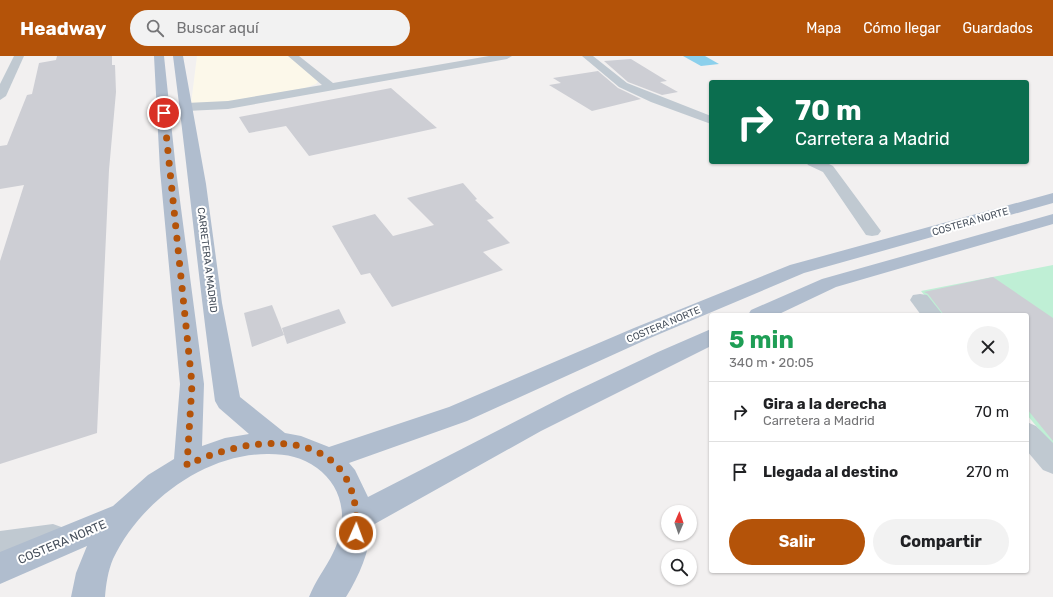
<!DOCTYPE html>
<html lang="es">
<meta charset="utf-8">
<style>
:root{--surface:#fff;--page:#f2f2f2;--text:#202124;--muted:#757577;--line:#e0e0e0;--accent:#b45309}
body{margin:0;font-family:Rubik,sans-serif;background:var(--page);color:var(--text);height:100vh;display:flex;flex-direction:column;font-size:15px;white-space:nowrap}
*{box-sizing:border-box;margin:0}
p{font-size:13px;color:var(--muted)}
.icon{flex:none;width:22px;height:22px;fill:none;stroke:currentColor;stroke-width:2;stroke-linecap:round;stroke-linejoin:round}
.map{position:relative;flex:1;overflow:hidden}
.sheet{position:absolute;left:709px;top:257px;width:320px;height:260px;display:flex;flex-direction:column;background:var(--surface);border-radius:4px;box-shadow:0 1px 3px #0004}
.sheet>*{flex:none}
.top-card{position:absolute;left:709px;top:24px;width:320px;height:84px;border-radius:4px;box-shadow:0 1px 3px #0004;background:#0b6e4f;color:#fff;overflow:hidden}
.needle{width:26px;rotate:2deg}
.buttons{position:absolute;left:661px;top:449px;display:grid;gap:8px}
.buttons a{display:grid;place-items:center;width:36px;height:36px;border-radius:50%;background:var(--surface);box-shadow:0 1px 3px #0004;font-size:20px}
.pin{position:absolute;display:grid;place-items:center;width:34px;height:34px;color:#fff;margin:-17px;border:2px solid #fff;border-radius:50%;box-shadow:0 1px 4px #0007}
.me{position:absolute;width:44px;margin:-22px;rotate:2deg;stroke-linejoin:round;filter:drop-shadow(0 0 3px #0008)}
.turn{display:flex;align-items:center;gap:14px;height:84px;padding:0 20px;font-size:18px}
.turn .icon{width:52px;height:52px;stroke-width:2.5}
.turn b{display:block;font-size:28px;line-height:34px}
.round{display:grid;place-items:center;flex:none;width:42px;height:42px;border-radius:21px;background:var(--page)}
.overview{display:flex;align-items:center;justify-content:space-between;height:68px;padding:0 20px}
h1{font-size:24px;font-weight:700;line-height:30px;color:#1e9e55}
.cta{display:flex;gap:8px;margin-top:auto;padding:8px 20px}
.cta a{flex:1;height:46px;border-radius:24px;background:var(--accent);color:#fff;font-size:16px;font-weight:700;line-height:46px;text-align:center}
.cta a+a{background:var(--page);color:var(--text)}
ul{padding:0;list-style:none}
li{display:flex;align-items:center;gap:12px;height:60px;padding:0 20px;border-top:1px solid var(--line)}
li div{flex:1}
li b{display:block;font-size:15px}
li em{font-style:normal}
header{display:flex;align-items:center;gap:24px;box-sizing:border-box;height:56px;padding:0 20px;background:var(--accent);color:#fff}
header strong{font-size:19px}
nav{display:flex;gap:22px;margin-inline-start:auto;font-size:14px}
.search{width:280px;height:36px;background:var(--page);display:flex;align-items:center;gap:10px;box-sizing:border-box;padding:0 14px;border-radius:22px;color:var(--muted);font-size:15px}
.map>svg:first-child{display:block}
.commercial{fill:#fcf8ea}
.green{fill:#bfefd5}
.water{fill:#8cd0ec}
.building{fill:#cdced4}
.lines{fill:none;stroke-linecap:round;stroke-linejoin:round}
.street{fill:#c0c9d1;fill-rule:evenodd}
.primary{fill:#b0bdce;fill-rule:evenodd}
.route{stroke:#b45309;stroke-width:7;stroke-dasharray:0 12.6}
.labels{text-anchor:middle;stroke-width:4;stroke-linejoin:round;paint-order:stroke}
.street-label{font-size:10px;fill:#48515d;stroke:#fff}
.near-street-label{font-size:12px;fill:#48515d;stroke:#fff}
</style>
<header>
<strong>Headway</strong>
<div class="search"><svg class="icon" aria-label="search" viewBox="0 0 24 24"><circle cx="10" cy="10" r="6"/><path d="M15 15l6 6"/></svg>Buscar aquí</div>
<nav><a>Mapa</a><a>Cómo llegar</a><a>Guardados</a></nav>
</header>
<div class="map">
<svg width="1053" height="541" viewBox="0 0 1053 541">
<rect width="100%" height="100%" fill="#f2f0f0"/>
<polygon class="commercial" points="197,0 289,0 319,24 316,28 305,32 210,49 191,48"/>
<polygon class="green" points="1053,209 1053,390 1027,359 1027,259 941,259 921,235"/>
<polygon class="water" points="683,0 705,0 719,8 701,10"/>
<g class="building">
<polygon points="57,0 112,0 112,9 115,9 116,36 109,114 97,377 0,408 0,205 24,129 0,133 0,90 7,89 27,39 32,38 39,7 56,4"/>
<polygon points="631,3 667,25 660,26 678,36 662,39 628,26 604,5"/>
<polygon points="598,15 618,32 641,43 592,55 549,29 561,27 553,22"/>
<polygon points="391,32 437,72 309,100 286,70 249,77 239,61"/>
<polygon points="463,127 477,143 475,144 494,162 487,164 510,187 483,196 503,214 392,251 370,217 361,219 332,170 375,158 393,180 434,169 407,142"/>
<polygon points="993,221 1053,262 1053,385 1027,353 1027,259 944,259 928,238 924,236"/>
<polygon points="272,249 284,279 252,291 244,257"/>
<polygon points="339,253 346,267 287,288 282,272"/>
</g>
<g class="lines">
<g class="street">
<polygon points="14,0 24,0 6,40 0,44 0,28"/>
<polygon points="288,0 299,0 333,27 489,0 512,0 507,3 228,53 186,55 180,51 186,47 228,45 322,29"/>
<polygon points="582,0 593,0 627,27 711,60 711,68 651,46 619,31"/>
<polygon points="806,106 825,106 833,110 881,175 878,179 872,180 866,179 823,116 808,109"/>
<polygon points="920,238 927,239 943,259 921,259 910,244 913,239"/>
<polygon points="1027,366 1036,370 1053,387 1053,418 1043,414 1027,395"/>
<polygon points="53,468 64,472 69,482 64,492 53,496 0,505 0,475"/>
</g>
<g class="primary">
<path d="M154,0H164L176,114L204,328L202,390L225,382L249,378L219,352L215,345C199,230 188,115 173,0H183L206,128L222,247L240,341L285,377L301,380L329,391L449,351L634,272L790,209L1053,137V147L804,217L650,282L467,365L349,407L355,414L368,441L567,339L658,296L711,273V290L541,375L371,470C370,495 359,520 346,541H309C322,510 342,496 342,458C341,439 332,423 317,412C302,401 287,398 269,398C205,397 140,446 113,503C108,515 106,528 105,541H71L76,517L87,490L0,528V496L113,450L148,419L174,403L180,328L160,114Z"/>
<polygon points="1053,158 1053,168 836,231 777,259 748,259 751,254 822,223"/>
</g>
</g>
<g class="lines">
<path class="route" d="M164,57L192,328L187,409C257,375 363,370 356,477"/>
</g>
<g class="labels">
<g class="street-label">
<text transform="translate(970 165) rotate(-16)" y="4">COSTERA NORTE</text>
<text transform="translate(208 204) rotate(83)" y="4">CARRETERA A MADRID</text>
<text transform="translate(663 268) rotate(-23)" y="4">COSTERA NORTE</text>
</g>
<g class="near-street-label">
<text transform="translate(62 486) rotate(-23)" y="4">COSTERA NORTE</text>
</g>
</g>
</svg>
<div class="buttons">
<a><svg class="needle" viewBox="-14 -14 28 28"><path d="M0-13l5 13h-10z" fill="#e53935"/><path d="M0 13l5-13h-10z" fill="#757577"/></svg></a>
<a><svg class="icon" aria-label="search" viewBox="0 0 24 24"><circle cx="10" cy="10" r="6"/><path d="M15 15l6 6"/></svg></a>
</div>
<div class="pin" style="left:164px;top:57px;background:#d93025"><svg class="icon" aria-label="arrive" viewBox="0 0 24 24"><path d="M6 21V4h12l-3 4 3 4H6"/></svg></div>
<svg class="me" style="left:356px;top:477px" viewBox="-20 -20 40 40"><circle r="17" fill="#b45309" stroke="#fff" stroke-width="3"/><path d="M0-11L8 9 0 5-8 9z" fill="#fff"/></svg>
<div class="top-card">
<div class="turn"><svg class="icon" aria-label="right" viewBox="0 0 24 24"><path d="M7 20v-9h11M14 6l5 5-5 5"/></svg><div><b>70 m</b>Carretera a Madrid</div></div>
</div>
<section class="sheet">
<div class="overview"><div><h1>5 min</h1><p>340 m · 20:05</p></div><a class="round"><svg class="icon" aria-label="close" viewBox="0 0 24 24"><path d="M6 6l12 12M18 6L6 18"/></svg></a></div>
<ul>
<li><svg class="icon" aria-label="right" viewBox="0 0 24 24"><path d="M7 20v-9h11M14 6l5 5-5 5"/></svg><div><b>Gira a la derecha</b><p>Carretera a Madrid</p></div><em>70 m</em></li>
<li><svg class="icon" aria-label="arrive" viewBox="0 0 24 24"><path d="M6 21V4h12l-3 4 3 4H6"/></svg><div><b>Llegada al destino</b></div><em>270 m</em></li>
</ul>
<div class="cta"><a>Salir</a><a>Compartir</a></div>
</section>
</div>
